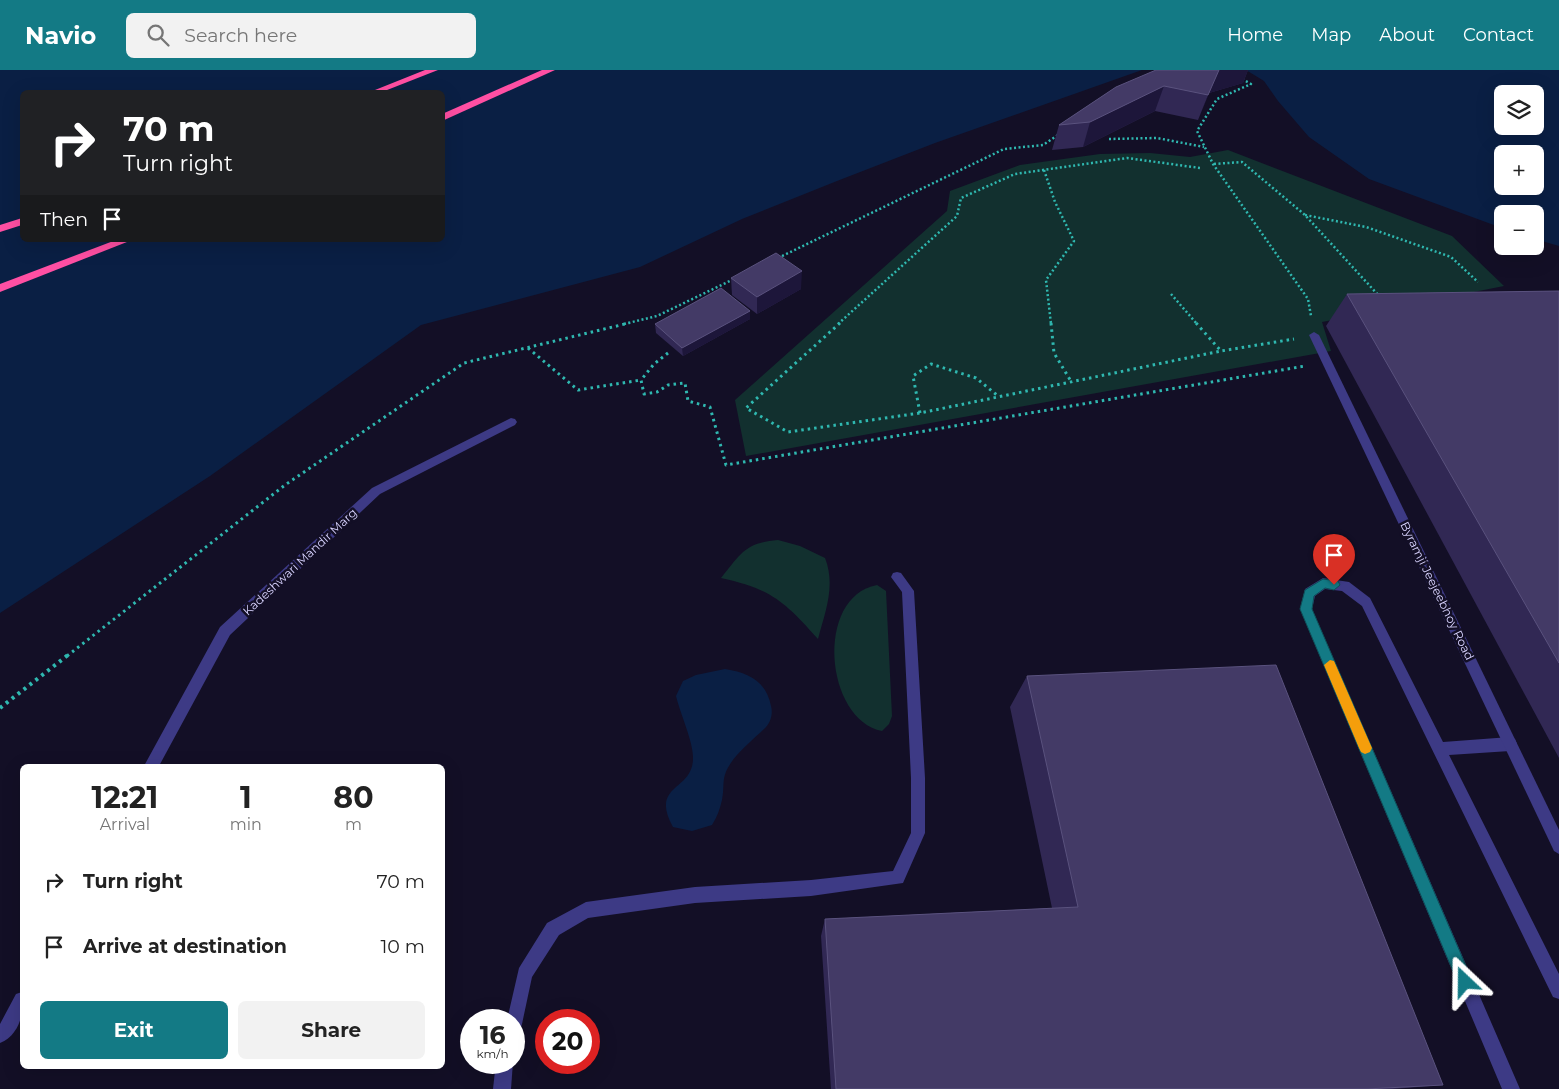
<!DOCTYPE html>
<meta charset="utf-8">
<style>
:root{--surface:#fff;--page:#f2f2f2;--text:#222;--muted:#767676;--accent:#137a85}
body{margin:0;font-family:Montserrat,sans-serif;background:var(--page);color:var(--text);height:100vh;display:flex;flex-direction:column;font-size:19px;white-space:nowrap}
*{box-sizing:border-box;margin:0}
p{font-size:16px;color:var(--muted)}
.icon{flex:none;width:28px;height:28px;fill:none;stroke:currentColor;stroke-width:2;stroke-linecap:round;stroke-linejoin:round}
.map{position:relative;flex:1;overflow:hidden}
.sheet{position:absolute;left:20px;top:694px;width:425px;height:305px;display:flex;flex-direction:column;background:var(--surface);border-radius:8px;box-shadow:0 5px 20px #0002}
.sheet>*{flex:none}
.banner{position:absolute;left:20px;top:20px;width:425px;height:152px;border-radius:8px;box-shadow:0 5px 20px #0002;background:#202124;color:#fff;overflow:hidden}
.tools{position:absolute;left:1494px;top:15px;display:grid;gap:10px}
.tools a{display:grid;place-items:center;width:50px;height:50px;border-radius:8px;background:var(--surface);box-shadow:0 5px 20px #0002;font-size:25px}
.speed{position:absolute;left:460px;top:939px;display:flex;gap:10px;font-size:25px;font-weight:700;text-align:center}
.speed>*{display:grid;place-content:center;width:65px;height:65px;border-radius:50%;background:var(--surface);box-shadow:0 5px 20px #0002;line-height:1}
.speed small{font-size:12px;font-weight:400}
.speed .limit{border:8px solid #d22;background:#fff;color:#111}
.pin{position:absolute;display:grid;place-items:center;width:42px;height:42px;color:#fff;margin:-51px -21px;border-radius:50% 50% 50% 0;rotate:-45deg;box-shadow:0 0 5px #0007}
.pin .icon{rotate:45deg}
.me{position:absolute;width:55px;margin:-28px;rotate:337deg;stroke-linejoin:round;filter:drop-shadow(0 0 4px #0008)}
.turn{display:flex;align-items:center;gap:18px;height:105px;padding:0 20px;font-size:22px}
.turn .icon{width:65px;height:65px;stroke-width:2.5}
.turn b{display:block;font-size:35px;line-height:42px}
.then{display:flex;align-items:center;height:48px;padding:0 20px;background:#0003;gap:10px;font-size:19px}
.eta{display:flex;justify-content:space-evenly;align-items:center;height:85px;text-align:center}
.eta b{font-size:30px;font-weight:700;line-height:35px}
.button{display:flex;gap:10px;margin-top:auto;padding:10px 20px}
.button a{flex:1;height:58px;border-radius:8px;background:var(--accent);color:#fff;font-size:20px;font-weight:700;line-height:58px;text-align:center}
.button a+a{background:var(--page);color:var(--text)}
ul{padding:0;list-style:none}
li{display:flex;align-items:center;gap:15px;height:65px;padding:0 20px}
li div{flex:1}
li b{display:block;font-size:19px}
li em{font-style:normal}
header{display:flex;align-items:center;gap:30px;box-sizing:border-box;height:70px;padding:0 25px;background:var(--accent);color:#fff}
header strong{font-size:24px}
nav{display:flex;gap:28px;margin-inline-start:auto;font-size:18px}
.search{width:350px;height:45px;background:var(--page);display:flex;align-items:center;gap:12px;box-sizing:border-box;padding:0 18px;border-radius:8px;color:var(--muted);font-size:19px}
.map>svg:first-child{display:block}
.green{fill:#12302f}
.water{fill:#0a1f44;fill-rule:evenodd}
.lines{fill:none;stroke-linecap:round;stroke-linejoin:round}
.path-far2{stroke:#2fb8b0;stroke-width:2.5;stroke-dasharray:2 2.5;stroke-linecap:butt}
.path-far1{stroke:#2fb8b0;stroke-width:3;stroke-dasharray:2.5 4;stroke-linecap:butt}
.path{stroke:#2fb8b0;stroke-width:4;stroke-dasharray:3 4.5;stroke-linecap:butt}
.service{fill:#3d3a85;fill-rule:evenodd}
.minor{fill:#3d3a85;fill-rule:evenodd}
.tertiary{fill:#3d3a85;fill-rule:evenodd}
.motorway{fill:#ff4fa3;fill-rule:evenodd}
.wall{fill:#312854}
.shaded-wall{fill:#1d163a}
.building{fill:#433a66;stroke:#5a527e}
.route{fill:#137a85;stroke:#0c4f56}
.slow{fill:#f59e0b}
.labels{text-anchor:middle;stroke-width:5;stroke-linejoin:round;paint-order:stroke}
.street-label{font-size:12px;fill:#d9d4ff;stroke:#130f26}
</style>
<header>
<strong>Navio</strong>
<div class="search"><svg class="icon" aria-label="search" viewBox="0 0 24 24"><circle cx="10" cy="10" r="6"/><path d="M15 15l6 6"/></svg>Search here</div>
<nav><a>Home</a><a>Map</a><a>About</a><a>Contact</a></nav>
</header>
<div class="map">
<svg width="1559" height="1019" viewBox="0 0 1559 1019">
<rect width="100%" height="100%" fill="#130f26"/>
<g class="green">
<polygon points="1228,80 1452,166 1504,216 1322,252 1331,281 746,386 735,330 947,141 950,121 1020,95 1100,84 1150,83 1190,87"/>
<path d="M778,470L800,476L825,488C836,516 825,542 818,569C784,531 771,519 721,508C741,484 744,473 778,470Z"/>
<path d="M877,515L886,521L892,646L889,654L882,661C825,650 814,527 877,515Z"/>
</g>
<g class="water">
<path d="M0,0H1142L935,73L837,111L742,149L640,197L421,255L210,406L0,543ZM22,22H442V170H22Z"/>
<path d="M1246,0H1559V176L1535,169V144H1502V158L1369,109L1309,67L1278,31L1264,11ZM1502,24H1535V56H1502ZM1502,84H1535V116H1502Z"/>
<path d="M725,599C749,603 766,611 771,636C773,643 771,652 766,657C755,668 736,683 729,696C721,709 725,716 722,730C720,739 717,747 712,755L692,761L673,757C649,713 694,722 693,687C693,671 680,643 676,626L683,611L696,605Z"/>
</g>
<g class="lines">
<g class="path-far2">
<polyline points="1242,9 1251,14 1217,29 1197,61 1213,94 1308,229 1311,246"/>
<polyline points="1109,69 1157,68 1204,77"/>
<polyline points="1214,94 1242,92 1305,145 1380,227"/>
<polyline points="1044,100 1055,132 1074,171 1046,210 1051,254"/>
<polyline points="1305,145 1366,157 1451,187 1478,212"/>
<polyline points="778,188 1004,79 1043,75 1058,65"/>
<polyline points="1171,224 1197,254"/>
<polyline points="624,254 657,246 734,209"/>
<polyline points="838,254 957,146 961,128 1015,104 1127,88 1200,98"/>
</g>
<g class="path-far1">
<polyline points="840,253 746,338 788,362 920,343 1221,281"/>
<polyline points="1051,253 1054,283 1072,313"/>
<polyline points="1196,253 1221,281 1294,269"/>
<polyline points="528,278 578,320 641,310"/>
<polyline points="668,283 654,294 641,310 644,324 657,322 668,315 685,313 688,331 710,337 726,395 1305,296"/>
<polyline points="920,343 913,306 931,294 976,308 998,326"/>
<polyline points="67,586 285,415 464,293 629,253"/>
</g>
<polyline class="path" points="0,638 68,585"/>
<g class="service">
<polygon points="897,502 901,503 914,521 925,708 925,763 903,813 811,826 695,833 588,848 559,865 532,907 522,954 520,960 514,962 514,950 507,950 519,898 547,853 586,832 695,817 811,810 893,801 911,763 911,708 902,522 891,507 893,503"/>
<polygon points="1323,508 1349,512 1370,528 1443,672 1510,667 1515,669 1517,674 1515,679 1510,681 1449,685 1559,904 1559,929 1553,927 1362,536 1342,521 1325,519 1315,526 1312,539 1520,1019 1502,1019 1300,539 1305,519"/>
<polygon points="496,992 513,992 511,1019 493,1019"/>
</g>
<g class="minor">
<polygon points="511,348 515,349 517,352 515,355 380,424 230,565 159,696 144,696 220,557 372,418"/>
<path d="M22,922C25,941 20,965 0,973V954L16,924Z"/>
</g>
<polygon class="tertiary" points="1314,262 1319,265 1559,760 1559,784 1554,781 1309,265"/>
<g class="motorway">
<polygon points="425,0 438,0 382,22 370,22"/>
<polygon points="542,0 555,0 442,51 442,44"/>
<polygon points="22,148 22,155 0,162 0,155"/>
<polygon points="116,170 132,170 0,222 0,214"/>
</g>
</g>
<g class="wall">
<polygon points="1156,0 1248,0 1243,13 1209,23 1198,50 1155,41 1083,77 1052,80 1059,55"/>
<polygon points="731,208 801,219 757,244 732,225"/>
<polygon points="1559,221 1559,688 1326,256 1347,224"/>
<polygon points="750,241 750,249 683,286 656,263 655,254"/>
<polygon points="1027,606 1443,1015 1393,1019 831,1019 821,866 825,849 1052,838 1010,637"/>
</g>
<g class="shaded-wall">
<polygon points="1219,0 1248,0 1243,13 1209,23 1198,50"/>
<polygon points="1164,16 1155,41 1083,77 1090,52"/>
<polygon points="802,201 801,219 757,244 757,227"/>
<polygon points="750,241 750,249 683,286 682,278"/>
</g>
<g class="building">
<polygon points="1156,0 1219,0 1208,25 1164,16 1090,52 1059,55 1116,17"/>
<polygon points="776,183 802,201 757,227 731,208"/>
<polygon points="721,218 750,241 682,278 655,254"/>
<polygon points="1559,221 1559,593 1347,224"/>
<polygon points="1276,595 1443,1015 1366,1019 836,1019 825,849 1078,837 1027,606"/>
</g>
<polygon class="route" points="1323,509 1338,511 1340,515 1334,520 1325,518 1314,526 1312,539 1473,912 1470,918 1465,920 1460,918 1300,539 1305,520"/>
<polygon class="slow" points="1330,590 1334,591 1372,678 1370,682 1365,684 1361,682 1359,678 1324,595"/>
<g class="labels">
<g class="street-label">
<text transform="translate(300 492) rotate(-43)" y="4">Kadeshwari Mandir Marg</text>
<text transform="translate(1437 521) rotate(64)" y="4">Byramji Jeejeebhoy Road</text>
</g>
</g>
</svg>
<div class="tools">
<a><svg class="icon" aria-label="layers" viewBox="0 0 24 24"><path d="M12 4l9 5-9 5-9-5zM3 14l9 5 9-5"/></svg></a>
<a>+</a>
<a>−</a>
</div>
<div class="speed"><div>16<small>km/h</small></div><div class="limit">20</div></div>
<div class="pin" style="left:1334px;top:515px;background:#d93025"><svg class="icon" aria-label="arrive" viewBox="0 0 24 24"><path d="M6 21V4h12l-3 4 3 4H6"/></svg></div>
<svg class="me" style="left:1465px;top:912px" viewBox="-20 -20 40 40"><path d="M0-17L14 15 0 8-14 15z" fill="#137a85" stroke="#fff" stroke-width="4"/></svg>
<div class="banner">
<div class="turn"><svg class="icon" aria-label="right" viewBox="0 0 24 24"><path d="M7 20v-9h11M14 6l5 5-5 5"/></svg><div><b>70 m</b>Turn right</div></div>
<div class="then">Then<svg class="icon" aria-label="arrive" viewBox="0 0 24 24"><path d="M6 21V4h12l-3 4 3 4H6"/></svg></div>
</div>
<section class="sheet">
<div class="eta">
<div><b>12:21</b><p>Arrival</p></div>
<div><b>1</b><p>min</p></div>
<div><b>80</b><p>m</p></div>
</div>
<ul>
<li><svg class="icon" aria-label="right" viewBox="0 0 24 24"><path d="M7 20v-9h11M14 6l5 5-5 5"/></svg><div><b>Turn right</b></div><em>70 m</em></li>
<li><svg class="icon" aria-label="arrive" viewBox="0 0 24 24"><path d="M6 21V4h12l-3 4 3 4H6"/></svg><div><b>Arrive at destination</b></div><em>10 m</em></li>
</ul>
<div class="button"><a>Exit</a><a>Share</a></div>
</section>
</div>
